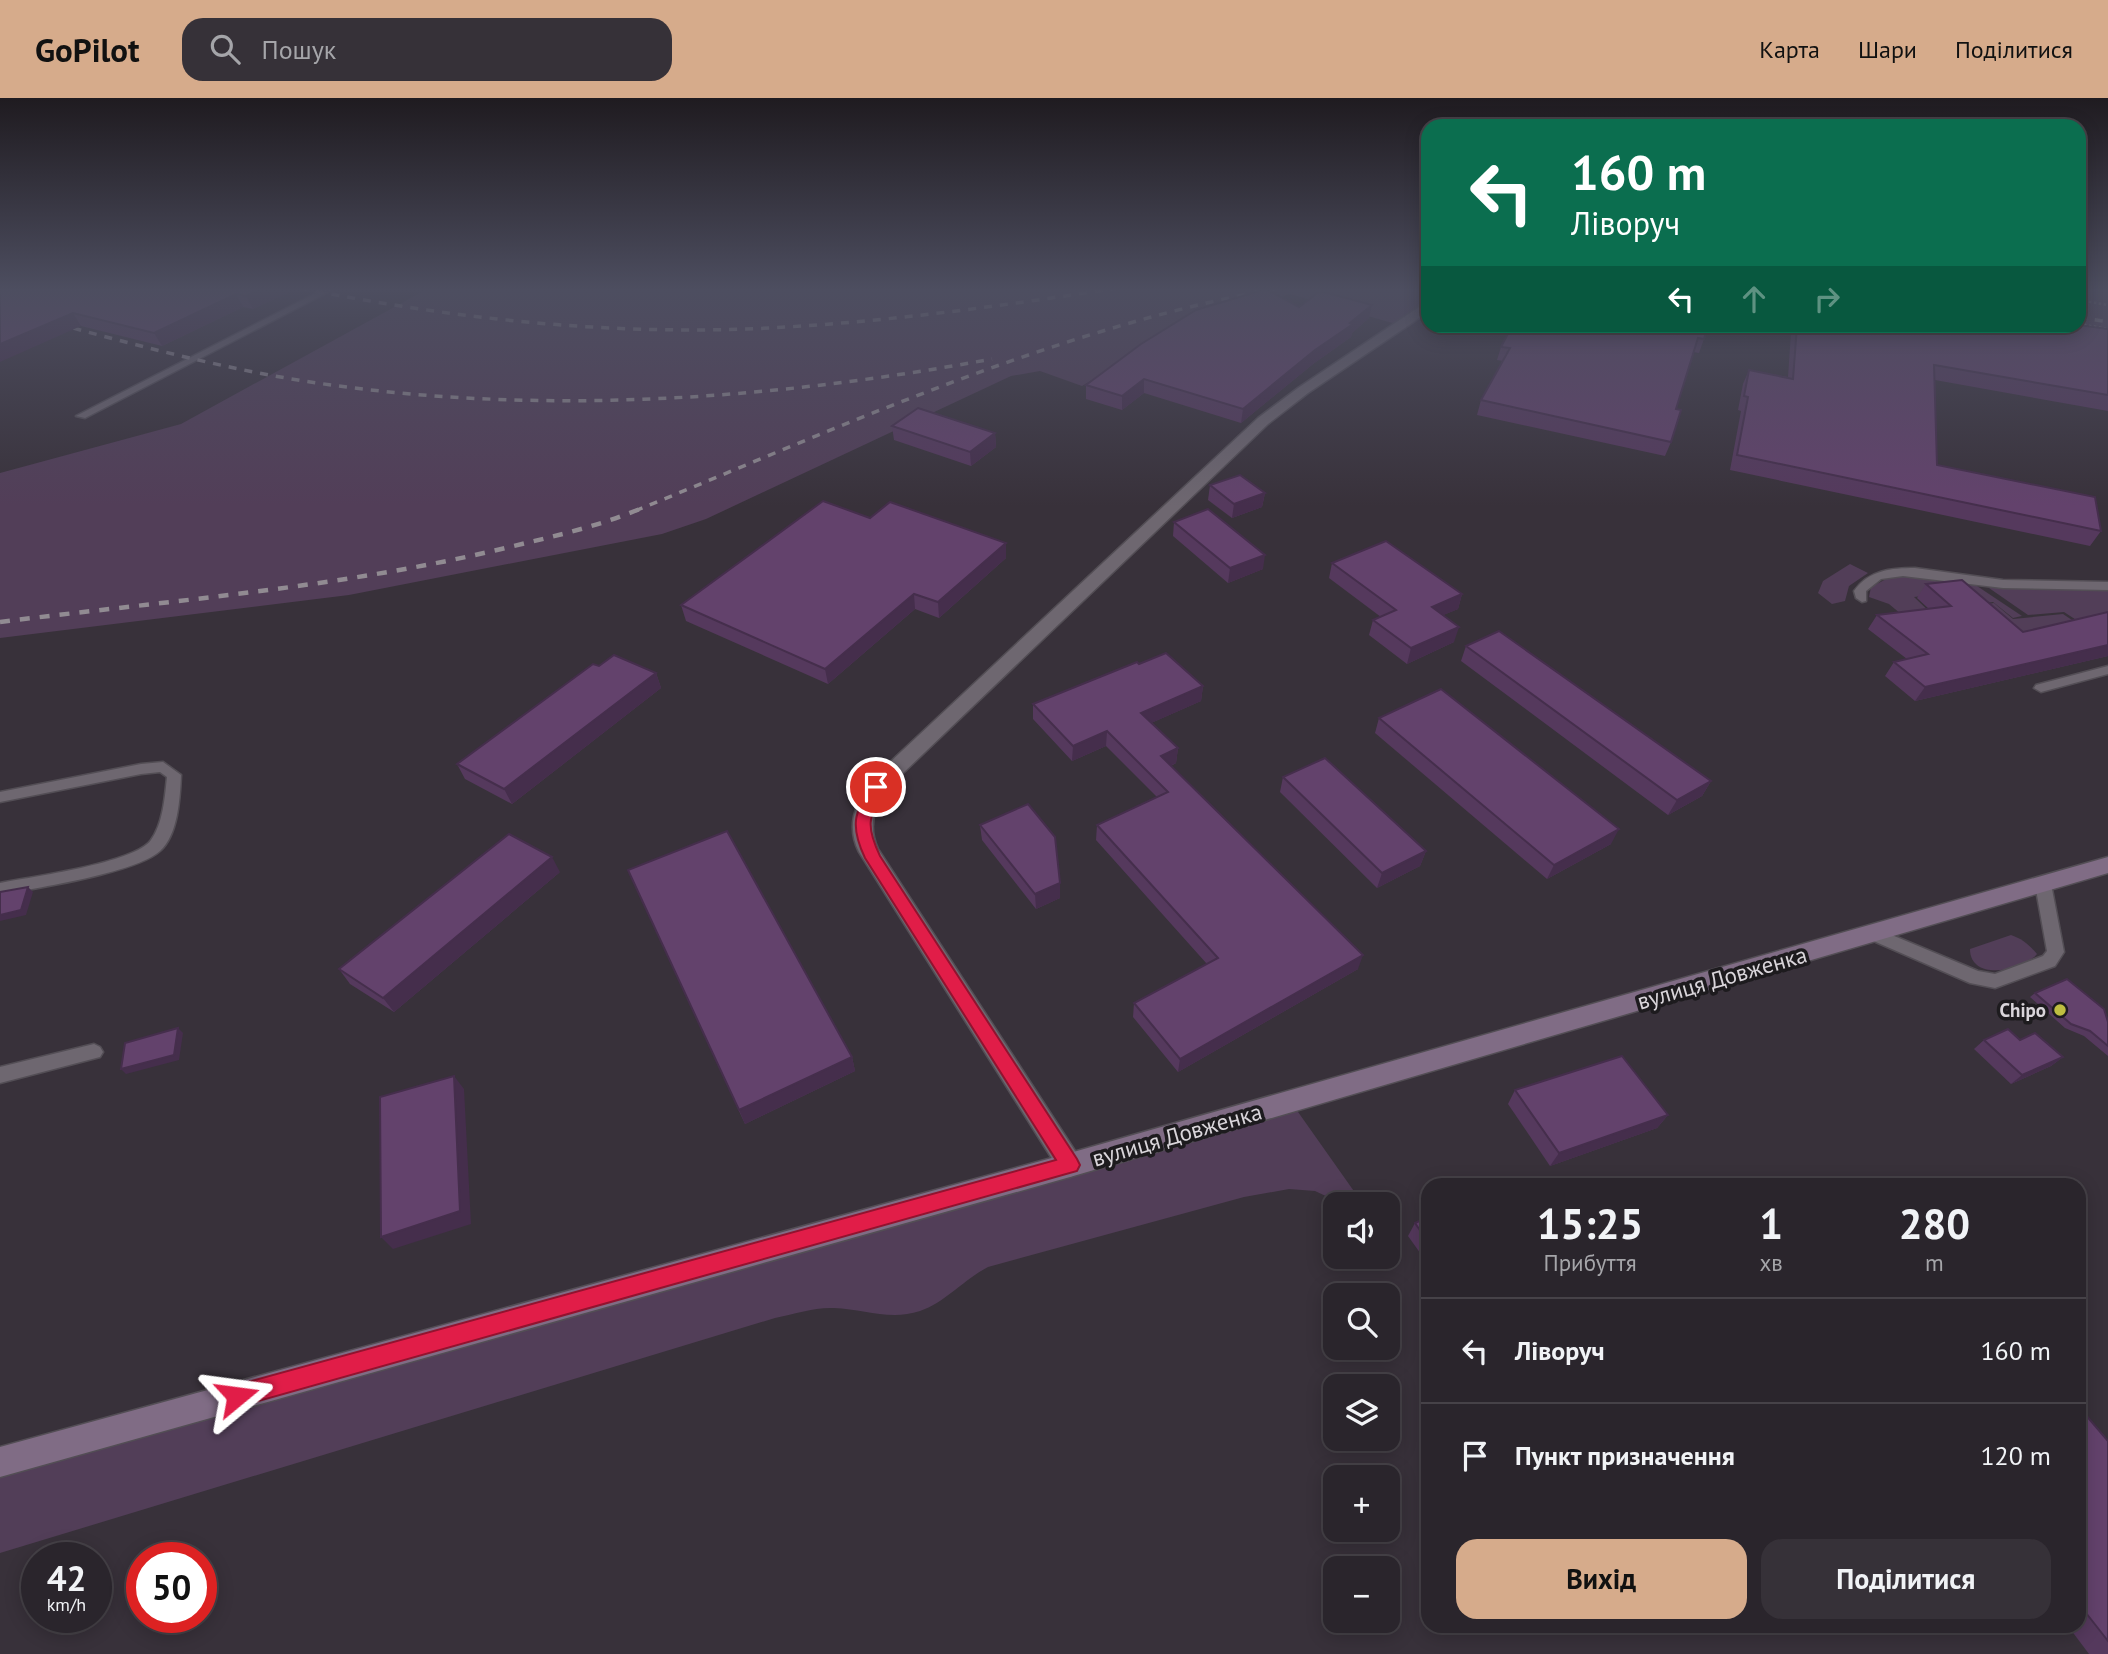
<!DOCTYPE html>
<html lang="uk">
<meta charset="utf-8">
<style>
:root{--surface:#2a252c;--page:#363138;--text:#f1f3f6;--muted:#a5a5a9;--line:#464248;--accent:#d6ab8b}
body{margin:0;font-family:"PT Sans",sans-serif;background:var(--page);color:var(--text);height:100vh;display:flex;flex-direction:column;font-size:26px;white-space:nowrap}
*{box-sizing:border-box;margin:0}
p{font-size:23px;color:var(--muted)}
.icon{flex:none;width:38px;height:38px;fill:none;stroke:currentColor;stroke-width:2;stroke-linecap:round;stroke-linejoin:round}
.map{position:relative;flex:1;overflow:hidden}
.drawer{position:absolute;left:1421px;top:1080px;width:665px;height:455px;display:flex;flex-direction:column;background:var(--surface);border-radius:21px;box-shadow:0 4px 18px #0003,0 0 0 2px var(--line)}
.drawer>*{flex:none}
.guide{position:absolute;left:1421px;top:21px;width:665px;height:214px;border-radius:21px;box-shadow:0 4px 18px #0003,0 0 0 2px var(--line);background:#0b6e4f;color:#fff;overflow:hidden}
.buttons{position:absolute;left:1323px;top:1094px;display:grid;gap:14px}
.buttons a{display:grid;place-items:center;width:77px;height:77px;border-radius:14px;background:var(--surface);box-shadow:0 4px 18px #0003,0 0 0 2px var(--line);font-size:35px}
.speed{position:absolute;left:21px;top:1444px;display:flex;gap:14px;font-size:35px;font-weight:700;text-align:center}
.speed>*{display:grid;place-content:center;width:91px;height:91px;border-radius:50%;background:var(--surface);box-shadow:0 4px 18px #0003,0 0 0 2px var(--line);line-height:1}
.speed small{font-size:18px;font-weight:400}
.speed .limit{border:10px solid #d22;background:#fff;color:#111}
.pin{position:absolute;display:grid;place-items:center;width:60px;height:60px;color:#fff;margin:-30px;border:4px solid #fff;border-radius:50%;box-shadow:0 2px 7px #0007}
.me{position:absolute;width:77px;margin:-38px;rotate:74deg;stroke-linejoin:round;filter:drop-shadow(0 0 5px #0008)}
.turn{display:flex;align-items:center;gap:24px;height:147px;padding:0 35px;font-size:32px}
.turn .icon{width:91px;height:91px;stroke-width:2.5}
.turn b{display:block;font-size:49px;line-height:60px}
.lanes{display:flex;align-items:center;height:66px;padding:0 35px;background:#0003;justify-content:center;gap:35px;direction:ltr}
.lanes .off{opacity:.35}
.eta{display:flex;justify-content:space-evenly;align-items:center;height:119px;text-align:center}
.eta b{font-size:42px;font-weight:700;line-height:49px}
.cta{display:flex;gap:14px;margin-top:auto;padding:14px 35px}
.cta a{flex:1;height:80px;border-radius:21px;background:var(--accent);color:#111;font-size:28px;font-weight:700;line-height:80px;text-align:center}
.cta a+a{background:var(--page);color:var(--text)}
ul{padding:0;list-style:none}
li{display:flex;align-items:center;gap:21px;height:105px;padding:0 35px;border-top:2px solid var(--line)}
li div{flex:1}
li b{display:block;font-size:26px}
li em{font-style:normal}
header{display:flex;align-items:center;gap:42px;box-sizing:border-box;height:98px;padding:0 35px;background:var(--accent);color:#111}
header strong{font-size:33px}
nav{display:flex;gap:38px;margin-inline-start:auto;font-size:24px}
.search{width:490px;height:63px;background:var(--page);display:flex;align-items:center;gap:18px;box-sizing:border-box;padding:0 24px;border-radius:21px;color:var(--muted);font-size:26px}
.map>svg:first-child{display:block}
.green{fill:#523e58}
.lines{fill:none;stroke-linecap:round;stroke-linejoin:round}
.service-casing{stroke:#534e55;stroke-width:3}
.tertiary-casing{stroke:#534e55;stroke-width:3}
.secondary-casing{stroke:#534e55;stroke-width:3}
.path{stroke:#868188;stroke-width:2.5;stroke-dasharray:2.5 2.5;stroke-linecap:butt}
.service{fill:#6e6770;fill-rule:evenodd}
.tertiary{fill:#6e6770;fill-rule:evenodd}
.secondary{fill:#806c85;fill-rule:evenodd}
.rail-far1{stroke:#918b92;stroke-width:3.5;stroke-dasharray:8 8;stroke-linecap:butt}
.rail{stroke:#918b92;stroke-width:4.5;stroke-dasharray:10 10;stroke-linecap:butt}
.wall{fill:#55395d}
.shaded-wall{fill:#452e4c}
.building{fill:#63426c;stroke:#452e4c;stroke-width:2}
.route{fill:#e11d48;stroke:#92132f;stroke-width:2}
.poi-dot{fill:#bfbe41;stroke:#1d1b1e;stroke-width:2.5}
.labels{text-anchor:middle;stroke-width:7;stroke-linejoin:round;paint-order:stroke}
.poi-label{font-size:19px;font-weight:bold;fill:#d9d5da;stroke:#1d1b1e;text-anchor:end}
.near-street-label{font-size:23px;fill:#d9d5da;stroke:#1d1b1e}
</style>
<header>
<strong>GoPilot</strong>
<div class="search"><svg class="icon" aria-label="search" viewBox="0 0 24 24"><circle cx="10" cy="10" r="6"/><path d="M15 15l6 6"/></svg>Пошук</div>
<nav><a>Карта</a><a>Шари</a><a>Поділитися</a></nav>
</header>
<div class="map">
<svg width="2108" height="1556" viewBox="0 0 2108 1556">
<rect width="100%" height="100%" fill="#38313a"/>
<g class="green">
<polygon points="429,190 1428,190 1428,207 1403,228 1290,196 1187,225 1082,288 1040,273 1011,278 706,421 662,436 349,497 0,540 0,375 181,326"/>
<polygon points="2079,190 2108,190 2108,231 2079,226"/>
<polygon points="1850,466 1868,475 1849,488 1845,503 1832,506 1818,495 1823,483"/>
<polygon points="1909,477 1977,488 2022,518 2013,520 1993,504 1967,508 1952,495 1914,499 1937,521 1901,516 1889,506 1869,499 1871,489 1892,478"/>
<polygon points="1996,489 2108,492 2108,524 2087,529 2064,514 2028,517 1989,490"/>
<polygon points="1994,505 2013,521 2063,516 2084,530 1996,551 1969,509"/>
<path d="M2011,837C2023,841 2029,847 2037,856C2023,873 1970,884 1970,851Z"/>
<path d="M1291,1004L1363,1106H1343L1315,1093L1289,1091L1244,1099L988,1169C963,1182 946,1204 920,1213C890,1223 864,1211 834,1210C815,1209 794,1216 775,1220L0,1455V1364Z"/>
</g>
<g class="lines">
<g class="service-casing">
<g id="service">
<polygon points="326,190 336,190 85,320 76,318"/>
<path d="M1915,470L2003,482L2108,484V492L2003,490L1903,478L1881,481L1866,493V503L1862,504L1856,500L1854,493C1869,472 1891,470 1915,470Z"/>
<polygon points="2108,568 2108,576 2041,594 2034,590 2036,587"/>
<path d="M163,664L181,677C180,700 178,737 160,753C136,775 35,790 0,797V785C30,779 135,765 151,742C163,726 165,698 167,679L160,674L141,676L0,704V694L141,666Z"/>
<polygon points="2043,780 2049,782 2051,786 2064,854 2055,868 1995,890 1970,885 1869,841 1867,836 1869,831 1875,830 1978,873 1995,876 2043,858 2047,853 2035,786 2037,782"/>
<polygon points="94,946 100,949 103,954 100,959 0,985 0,969"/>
</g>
</g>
<g class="tertiary-casing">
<path id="tertiary" d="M1428,203V213L1412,225L1308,295L1268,326L901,677C880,698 864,721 878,751L1079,1059L1083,1067L1079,1075L1070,1079L1061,1075L859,754C842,720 863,691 887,667L1258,320L1298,290Z"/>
</g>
<g class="secondary-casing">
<polygon id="secondary" points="2108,759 2108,775 1070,1079 0,1379 0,1349 1070,1055"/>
</g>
<g class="path">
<polyline points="2079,202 2108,207"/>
<polyline points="2079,226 2108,231"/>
</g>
<use href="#service" class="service"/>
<use href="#tertiary" class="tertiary"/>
<use href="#secondary" class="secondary"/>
<g class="rail-far1">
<path d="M300,190C455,221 611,238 769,230C886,224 1001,208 1117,190"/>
<polyline points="2079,219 2108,224"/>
<path d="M58,226C143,249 229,272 317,285C542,318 769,302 992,261"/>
<path d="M635,413C845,327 1054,231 1278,190"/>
</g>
<path class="rail" d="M0,524C166,503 335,490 497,452C546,440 594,430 640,411"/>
</g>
<g class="wall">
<polygon points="0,190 298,190 253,211 243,209 162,248 81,228"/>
<polygon points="1299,209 1369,220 1352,235 1351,239 1313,266 1241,325 1144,295 1122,312 1086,301 1086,287"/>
<polygon points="1708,228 1704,241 1699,255 1693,254 1676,311 1671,344 1665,358 1477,317 1481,302 1503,263 1497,262 1501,249 1529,229"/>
<polygon points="1794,228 1836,228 1865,232 1864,228 2079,228 2108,231 2108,313 1935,282 1937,367 2101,433 2090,448 1730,372 1741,313 1738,312 1743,286 1749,272 1788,279 1791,234"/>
<polygon points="892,328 995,335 996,349 971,368 894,342"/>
<polygon points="1210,387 1265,395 1262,409 1232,420 1208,402"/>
<polygon points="870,420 1006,460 939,520 915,511 828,586 686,523 681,507"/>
<polygon points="1174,424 1263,471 1228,485 1173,438"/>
<polygon points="1332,465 1462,496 1458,511 1443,517 1454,544 1407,566 1369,537 1373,522 1381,519 1329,480"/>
<polygon points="1926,486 2023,534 2108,514 2108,558 1915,603 1885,578 1894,564 1907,561 1868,531 1877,517 1929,511 1917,500"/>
<polygon points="1466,548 1711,683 1702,698 1668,717 1461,563"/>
<polygon points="656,575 661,590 512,706 465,681 457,666"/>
<polygon points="1203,588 1201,603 1151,625 1178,650 1176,665 1171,668 1358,871 1178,974 1133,919 1134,905 1207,866 1096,742 1097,727 1157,699 1106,648 1072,663 1033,621 1033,606"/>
<polygon points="1379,620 1611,746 1547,781 1375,635"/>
<polygon points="1283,679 1426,753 1420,768 1377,790 1280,694"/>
<polygon points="980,727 1060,785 1060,800 1036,811 982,742"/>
<polygon points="628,772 852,959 855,973 745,1026"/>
<polygon points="560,774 394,914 350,886 339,871"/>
<polygon points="2035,895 2108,924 2108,958 2084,938 2065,930 2030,899"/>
<polygon points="1984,942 2063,959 2051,968 2011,986 1974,951"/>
<polygon points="1515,992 1668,1017 1657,1030 1550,1068 1508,1006"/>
<polygon points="1428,1119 1428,1166 1408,1138 1415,1125"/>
<polygon points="2079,1309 2108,1343 2108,1556 2089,1556 2068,1528 2079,1528"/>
</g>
<g class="shaded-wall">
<polygon points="264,190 298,190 253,211 246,198"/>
<polygon points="236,196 243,209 162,248 154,235"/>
<polygon points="1372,207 1369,220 1352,235 1351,239 1313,266 1241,325 1243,311"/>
<polygon points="73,215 81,228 0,264 0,246"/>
<polygon points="1144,281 1144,295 1122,312 1122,298"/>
<polygon points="995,335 996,349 971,368 970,354"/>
<polygon points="1265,395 1262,409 1232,420 1234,406"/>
<polygon points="1006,445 1006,460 939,520 938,504"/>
<polygon points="1265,457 1263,471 1228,485 1230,470"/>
<polygon points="914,496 915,511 828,586 825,571"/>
<polygon points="1462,496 1458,511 1427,524 1432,509"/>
<polygon points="1459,529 1454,544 1407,566 1411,550"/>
<polygon points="2108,547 2108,558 1915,603 1925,589"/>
<polygon points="656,575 661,590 512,706 504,691"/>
<polygon points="1203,588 1201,603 1140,630 1141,615"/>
<polygon points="1107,633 1106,648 1072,663 1073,648"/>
<polygon points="1178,650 1176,665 1160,673 1161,658"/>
<polygon points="1711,683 1702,698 1668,717 1677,702"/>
<polygon points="1619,731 1611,746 1547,781 1554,767"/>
<polygon points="1426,753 1420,768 1377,790 1382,775"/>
<polygon points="552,759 560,774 394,914 383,900"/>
<polygon points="1060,785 1060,800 1036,811 1035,796"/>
<polygon points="28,789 33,794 26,817 0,823 0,817"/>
<polygon points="1363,857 1358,871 1178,974 1180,961"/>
<polygon points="178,930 183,935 179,962 126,976 121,971"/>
<polygon points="852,959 855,973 745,1026 739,1012"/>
<polygon points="2063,959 2051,968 2011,986 2022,977"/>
<polygon points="454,978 464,991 471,1126 393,1151 381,1139"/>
<polygon points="1668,1017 1657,1030 1550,1068 1559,1055"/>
</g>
<g class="building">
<polygon points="0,190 264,190 246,198 236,196 154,235 73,215 0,246"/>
<polygon points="1266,191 1299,209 1320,193 1372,207 1350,225 1353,226 1315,252 1243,311 1144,281 1122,298 1086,287 1141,246 1196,212"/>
<polygon points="2079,227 2108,231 2108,297 1934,267 1937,367 2095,399 2101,433 1737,357 1748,299 1744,298 1749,272 1793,281 1797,228 1836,228 1872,233 1872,228 2079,228"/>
<polygon points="1512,228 1529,229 1530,228 1708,228 1704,241 1698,240 1676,311 1681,312 1671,344 1481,302 1510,250 1501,249"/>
<polygon points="918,310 995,335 970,354 892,328"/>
<polygon points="1240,377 1265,395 1234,406 1210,387"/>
<polygon points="823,403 870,420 890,404 1006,445 938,504 914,496 825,571 681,507"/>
<polygon points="1208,411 1265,457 1230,470 1174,424"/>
<polygon points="1386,443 1462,496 1432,509 1459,529 1411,550 1373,522 1396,512 1332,465"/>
<polygon points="1962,482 2023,534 2108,514 2108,547 1925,589 1894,564 1928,556 1877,517 1951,508 1926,486"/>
<polygon points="1499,533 1711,683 1677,702 1466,548"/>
<polygon points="1166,555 1203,588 1141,615 1178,650 1161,658 1363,857 1180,961 1134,905 1218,860 1097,727 1168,694 1107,633 1073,648 1033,606 1137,564 1139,566"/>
<polygon points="614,557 656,575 504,691 457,666 593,566 599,568"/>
<polygon points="1441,591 1619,731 1554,767 1379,620"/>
<polygon points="1325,660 1426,753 1382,775 1283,679"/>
<polygon points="1028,706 1055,739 1060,785 1035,796 980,727"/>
<polygon points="727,733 852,959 739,1012 628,772"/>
<polygon points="509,736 552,759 383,900 339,871"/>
<polygon points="28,789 21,812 0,817 0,794"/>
<polygon points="2067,881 2104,911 2108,924 2108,948 2090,933 2071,926 2035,895"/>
<polygon points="178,930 174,957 121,971 125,945"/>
<polygon points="2008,931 2020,942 2035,935 2063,959 2022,977 1984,942"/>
<polygon points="1622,958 1668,1017 1559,1055 1515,992"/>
<polygon points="454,978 460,1113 381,1139 380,999"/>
<polygon points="1428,1119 1428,1144 1415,1125"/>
<polygon points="2079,1309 2108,1343 2108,1543 2079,1506"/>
</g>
<linearGradient id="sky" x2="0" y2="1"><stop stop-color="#1f1b20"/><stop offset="0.47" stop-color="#4d4e60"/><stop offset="1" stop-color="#4d4e60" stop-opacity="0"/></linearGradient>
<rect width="2108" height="408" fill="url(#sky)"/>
<path class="route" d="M876,684L884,689C869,720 865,726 880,758L1077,1061L1080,1067L1077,1073L237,1309L229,1305L226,1298L229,1290L237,1287L1056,1062L865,760C850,728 854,716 871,685Z"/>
<circle class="poi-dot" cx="2060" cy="912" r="7"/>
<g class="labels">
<g class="poi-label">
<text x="2046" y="919">Chipo</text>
</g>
<g class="near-street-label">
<text transform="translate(1722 880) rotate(-16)" y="8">вулиця Довженка</text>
<text transform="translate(1177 1037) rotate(-16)" y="8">вулиця Довженка</text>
</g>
</g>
</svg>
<div class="buttons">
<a><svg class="icon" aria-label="sound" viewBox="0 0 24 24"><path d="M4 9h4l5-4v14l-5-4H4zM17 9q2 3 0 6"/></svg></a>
<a><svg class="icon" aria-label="search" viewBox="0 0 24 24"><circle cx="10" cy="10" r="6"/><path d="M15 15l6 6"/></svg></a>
<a><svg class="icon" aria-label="layers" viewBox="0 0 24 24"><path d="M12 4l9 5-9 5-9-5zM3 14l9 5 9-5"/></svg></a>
<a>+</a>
<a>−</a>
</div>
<div class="speed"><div>42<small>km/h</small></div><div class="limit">50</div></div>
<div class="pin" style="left:876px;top:689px;background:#d93025"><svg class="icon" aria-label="arrive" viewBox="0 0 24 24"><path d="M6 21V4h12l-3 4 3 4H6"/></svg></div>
<svg class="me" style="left:237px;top:1298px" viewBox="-20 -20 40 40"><path d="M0-17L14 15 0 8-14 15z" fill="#e11d48" stroke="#fff" stroke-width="4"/></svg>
<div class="guide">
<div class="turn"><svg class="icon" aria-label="left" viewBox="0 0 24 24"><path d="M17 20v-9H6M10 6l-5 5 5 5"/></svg><div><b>160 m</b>Ліворуч</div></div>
<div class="lanes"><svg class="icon" aria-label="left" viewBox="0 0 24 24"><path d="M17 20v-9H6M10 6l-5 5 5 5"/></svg><svg class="icon off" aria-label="ahead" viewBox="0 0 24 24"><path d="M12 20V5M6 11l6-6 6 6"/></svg><svg class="icon off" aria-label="right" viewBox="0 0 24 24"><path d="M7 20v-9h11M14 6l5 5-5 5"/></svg></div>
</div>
<section class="drawer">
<div class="eta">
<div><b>15:25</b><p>Прибуття</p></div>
<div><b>1</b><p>хв</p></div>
<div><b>280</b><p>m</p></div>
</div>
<ul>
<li><svg class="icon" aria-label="left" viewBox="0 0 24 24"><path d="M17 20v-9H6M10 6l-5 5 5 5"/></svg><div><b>Ліворуч</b></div><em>160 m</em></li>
<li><svg class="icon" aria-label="arrive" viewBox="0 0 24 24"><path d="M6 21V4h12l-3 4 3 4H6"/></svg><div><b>Пункт призначення</b></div><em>120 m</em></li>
</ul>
<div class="cta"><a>Вихід</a><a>Поділитися</a></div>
</section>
</div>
